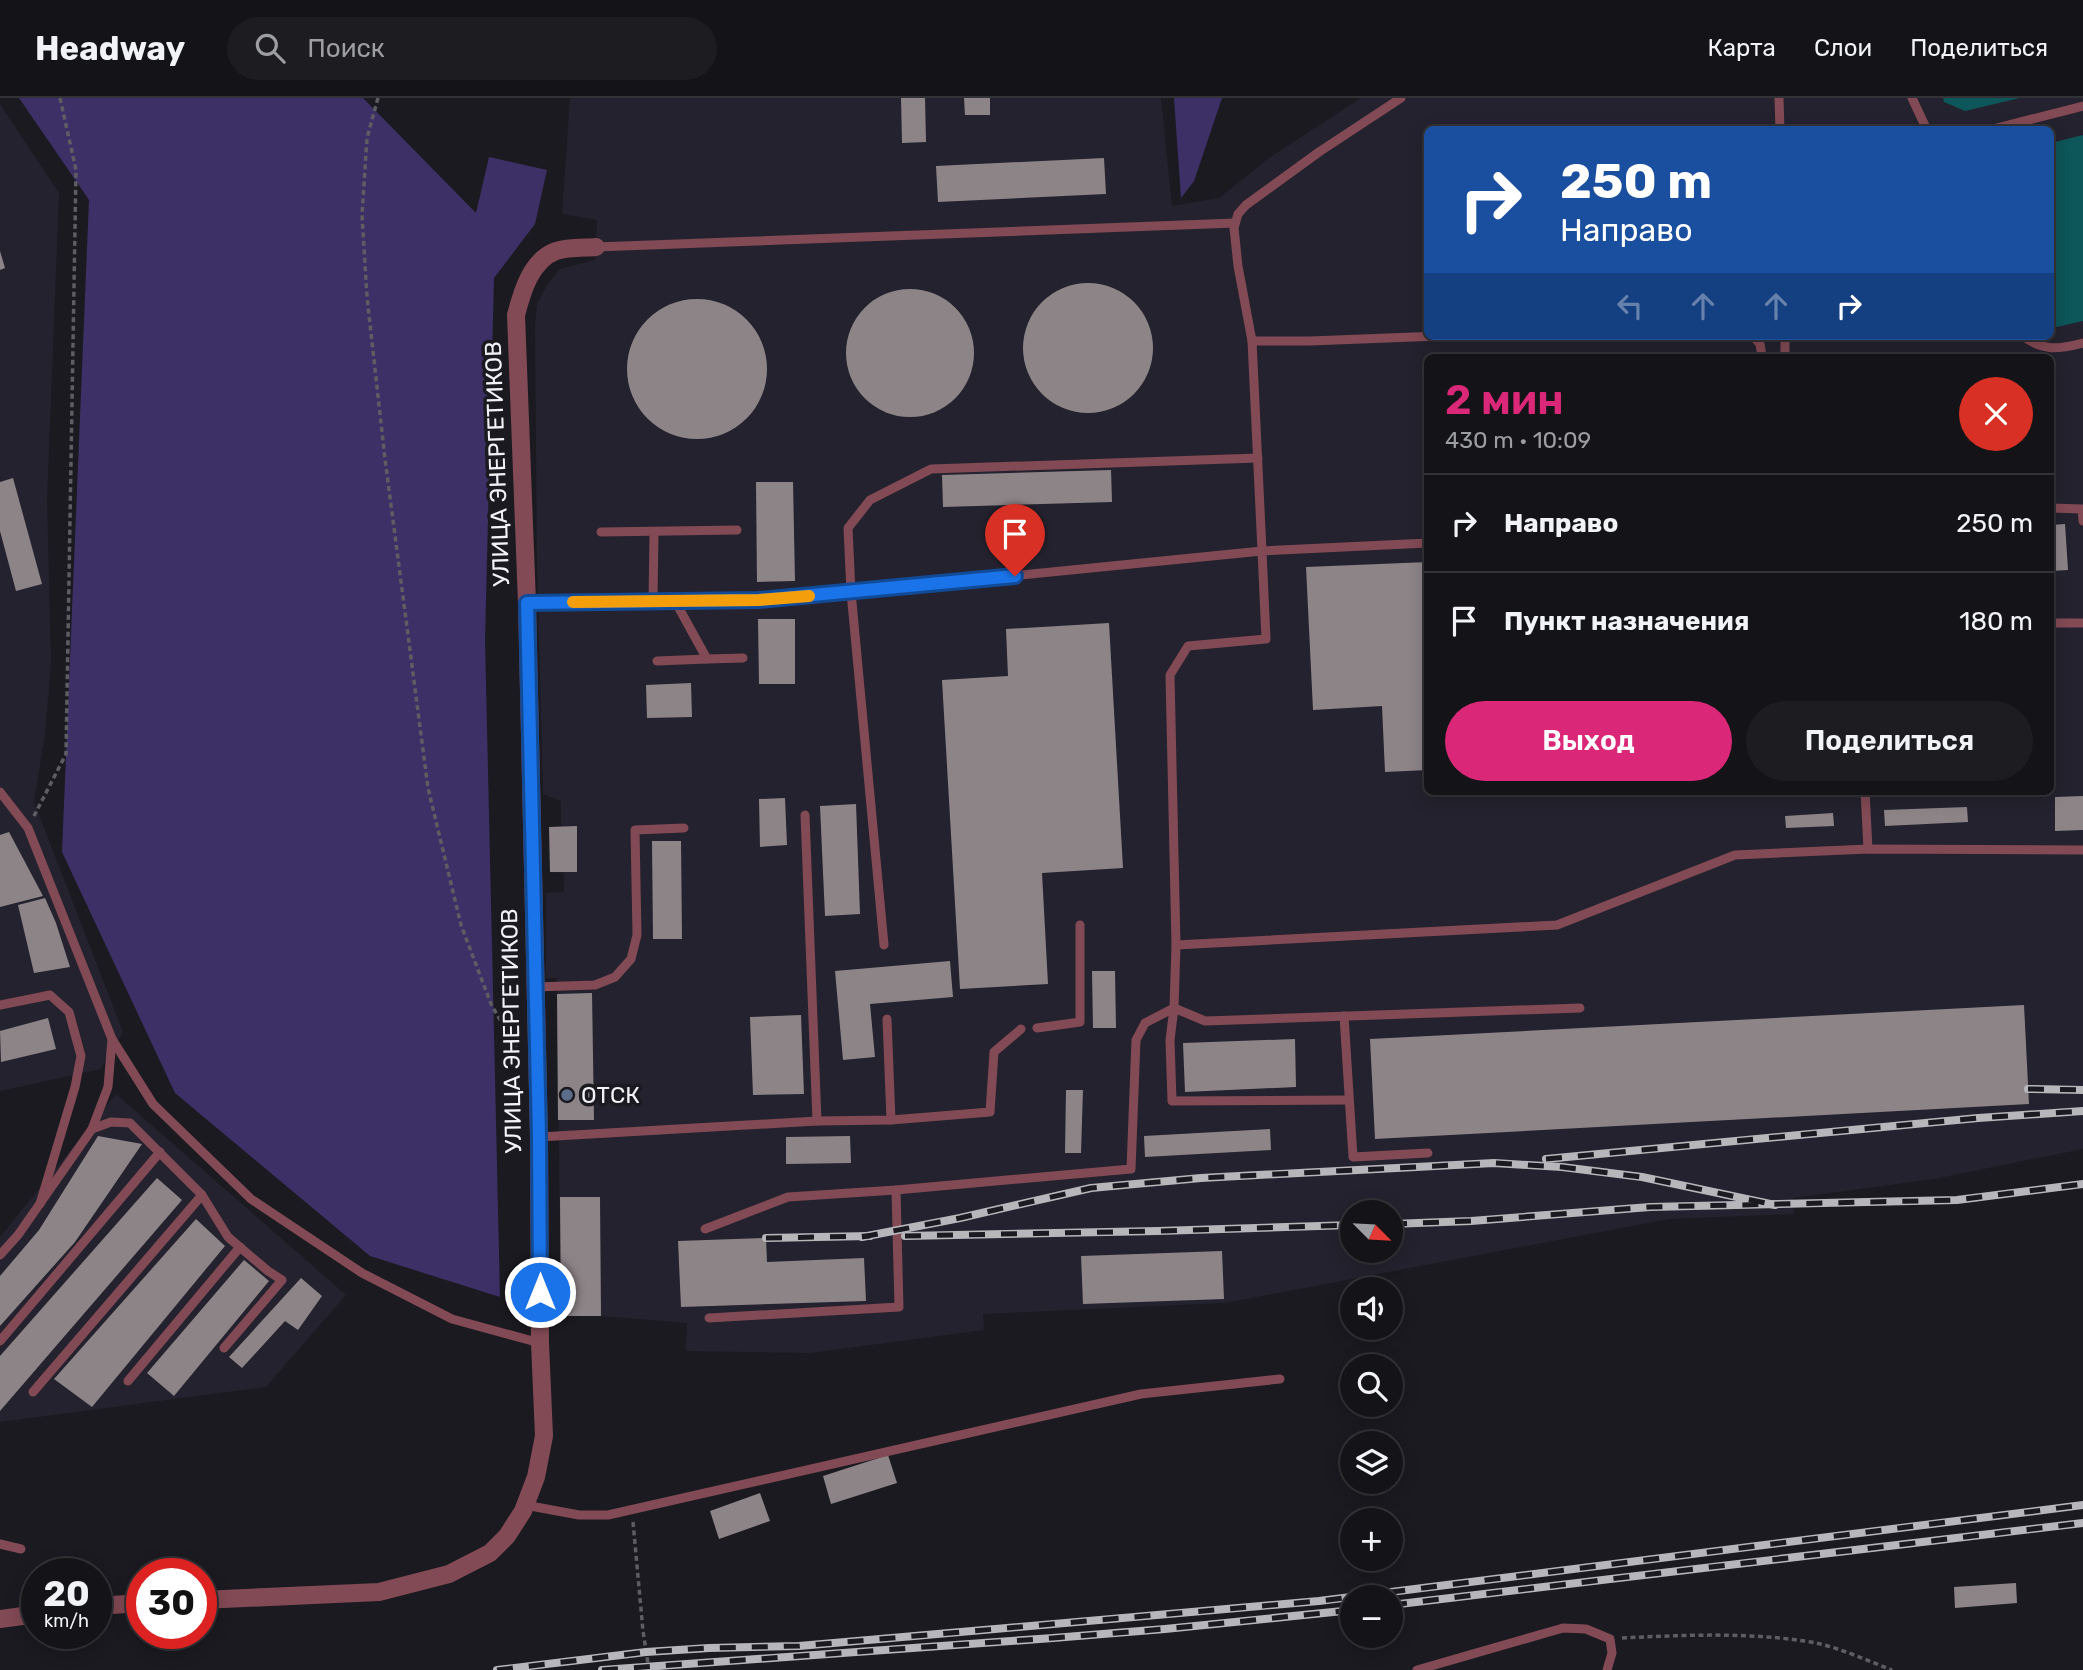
<!DOCTYPE html>
<html lang="ru">
<meta charset="utf-8">
<style>
:root{--surface:#141418;--page:#1d1d21;--text:#f1f3f6;--muted:#9d9ea2;--line:#333337;--accent:#db2777}
body{margin:0;font-family:Rubik,sans-serif;background:var(--page);color:var(--text);height:100vh;display:flex;flex-direction:column;font-size:26px;white-space:nowrap}
*{box-sizing:border-box;margin:0}
p{font-size:23px;color:var(--muted)}
.icon{flex:none;width:38px;height:38px;fill:none;stroke:currentColor;stroke-width:2;stroke-linecap:round;stroke-linejoin:round}
.map{position:relative;flex:1;overflow:hidden}
.sheet{position:absolute;left:1424px;top:256px;width:630px;height:441px;display:flex;flex-direction:column;background:var(--surface);border-radius:10px;box-shadow:0 4px 18px #0003,0 0 0 2px var(--line)}
.sheet>*{flex:none}
.guide{position:absolute;left:1424px;top:28px;width:630px;height:214px;border-radius:10px;box-shadow:0 4px 18px #0003,0 0 0 2px var(--line);background:#1a4fa0;color:#fff;overflow:hidden}
.needle{width:46px;rotate:114deg}
.tools{position:absolute;left:1340px;top:1102px;display:grid;gap:14px}
.tools a{display:grid;place-items:center;width:63px;height:63px;border-radius:50%;background:var(--surface);box-shadow:0 4px 18px #0003,0 0 0 2px var(--line);font-size:35px}
.speed{position:absolute;left:21px;top:1460px;display:flex;gap:14px;font-size:35px;font-weight:700;text-align:center}
.speed>*{display:grid;place-content:center;width:91px;height:91px;border-radius:50%;background:var(--surface);box-shadow:0 4px 18px #0003,0 0 0 2px var(--line);line-height:1}
.speed small{font-size:18px;font-weight:400}
.speed .limit{border:10px solid #d22;background:#fff;color:#111}
.pin{position:absolute;display:grid;place-items:center;width:60px;height:60px;color:#fff;margin:-72px -30px;border-radius:50% 50% 50% 0;rotate:-45deg;box-shadow:0 0 7px #0007}
.pin .icon{rotate:45deg}
.me{position:absolute;width:77px;margin:-38px;rotate:0deg;stroke-linejoin:round;filter:drop-shadow(0 0 5px #0008)}
.turn{display:flex;align-items:center;gap:24px;height:147px;padding:0 21px;font-size:32px}
.turn .icon{width:91px;height:91px;stroke-width:2.5}
.turn b{display:block;font-size:49px;line-height:60px}
.lanes{display:flex;align-items:center;height:66px;padding:0 21px;background:#0003;justify-content:center;gap:35px;direction:ltr}
.lanes .off{opacity:.35}
.round{display:grid;place-items:center;flex:none;width:74px;height:74px;border-radius:37px;background:var(--page)}
.summary{display:flex;align-items:center;justify-content:space-between;height:119px;padding:0 21px}
h1{font-size:42px;font-weight:600;line-height:52px;color:var(--accent)}
.action{display:flex;gap:14px;margin-top:auto;padding:14px 21px}
.action a{flex:1;height:80px;border-radius:42px;background:var(--accent);color:#fff;font-size:28px;font-weight:600;line-height:80px;text-align:center}
.action a+a{background:var(--page);color:var(--text)}
ul{padding:0;list-style:none}
li{display:flex;align-items:center;gap:21px;height:98px;padding:0 21px;border-top:2px solid var(--line)}
li div{flex:1}
li b{display:block;font-size:26px}
li em{font-style:normal}
header{display:flex;align-items:center;gap:42px;box-sizing:border-box;height:98px;padding:0 35px;background:var(--surface);border-bottom:2px solid var(--line)}
header strong{font-size:33px}
nav{display:flex;gap:38px;margin-inline-start:auto;font-size:24px}
.search{width:490px;height:63px;background:var(--page);display:flex;align-items:center;gap:18px;box-sizing:border-box;padding:0 24px;border-radius:38px;color:var(--muted);font-size:26px}
.map>svg:first-child{display:block}
.built{fill:#24222e;fill-rule:evenodd}
.green{fill:#3d3066}
.water{fill:#0d5659}
.building{fill:#8d8488}
.lines{fill:none;stroke-linecap:round;stroke-linejoin:round}
.path{stroke:#5e5d63;stroke-width:3.5;stroke-dasharray:5 3.5;stroke-linecap:butt}
.service{stroke:#824a54;stroke-width:9}
.minor{stroke:#824a54;stroke-width:18}
.rail-casing{stroke:#b7b6bb;stroke-width:8}
.rail{stroke:#1b1a20;stroke-width:5;stroke-dasharray:16;stroke-linecap:butt}
.route-casing{stroke:#114b97;stroke-width:18}
.route{stroke:#1a73e8;stroke-width:12}
.slow{stroke:#f59e0b;stroke-width:12}
.service-dot{fill:#5c6f8a;stroke:#1b1a20;stroke-width:2.5}
.labels{text-anchor:middle;stroke-width:7;stroke-linejoin:round;paint-order:stroke}
.street-label{font-size:23px;fill:#f3f2f7;stroke:#1b1a20}
.poi-label{font-size:23px;fill:#f3f2f7;stroke:#1b1a20;text-anchor:start}
</style>
<header>
<strong>Headway</strong>
<div class="search"><svg class="icon" aria-label="search" viewBox="0 0 24 24"><circle cx="10" cy="10" r="6"/><path d="M15 15l6 6"/></svg>Поиск</div>
<nav><a>Карта</a><a>Слои</a><a>Поделиться</a></nav>
</header>
<div class="map">
<svg width="2083" height="1572" viewBox="0 0 2083 1572">
<rect width="100%" height="100%" fill="#1b1a20"/>
<g class="built">
<path d="M570,0H1161L1172,108L1219,100L1269,60L1361,0H2083V1051L1934,1081L1793,1100L1794,1116L1669,1121L1225,1205L983,1216L984,1232L810,1255L686,1253L687,1225L601,1218H561L557,880H546V795L564,794V775L550,774L549,729L561,728V703L543,696L537,466L535,226L537,206L547,187L560,171L595,162L597,122L562,116ZM1428,32H2051V238H1428ZM1428,259H2051V693H1428ZM1353,1115H1391V1153H1353Z"/>
<polygon points="0,6 59,95 47,401 51,566 45,636 34,704 123,934 101,971 0,993"/>
<polygon points="116,996 346,1197 266,1289 0,1324 0,1139"/>
</g>
<g class="green">
<polygon points="19,0 363,0 476,115 489,59 547,72 535,126 494,180 485,542 500,1199 370,1158 175,995 62,754 89,102"/>
<polygon points="1174,0 1222,0 1194,83 1181,100"/>
</g>
<g class="water">
<polygon points="1943,0 2020,0 1965,13 1944,4"/>
<polygon points="2083,37 2083,223 2052,230 2051,45"/>
</g>
<g class="building">
<polygon points="901,0 925,0 926,44 902,45"/>
<polygon points="964,0 990,0 990,17 965,17"/>
<polygon points="1104,60 1106,96 938,104 936,68"/>
<polygon points="0,153 5,170 0,172"/>
<circle cx="1088" cy="250" r="65"/>
<circle cx="910" cy="255" r="64"/>
<circle cx="697" cy="271" r="70"/>
<polygon points="1111,372 1112,404 943,409 942,377"/>
<polygon points="13,380 42,486 16,493 0,433 0,384"/>
<polygon points="756,384 793,384 795,483 757,484"/>
<polygon points="2065,426 2068,472 2051,473 2051,427"/>
<polygon points="1428,464 1428,672 1385,674 1382,608 1313,612 1306,469"/>
<polygon points="758,521 795,521 795,586 759,586"/>
<polygon points="1109,525 1123,770 1042,775 1048,886 960,891 942,582 1008,578 1006,531"/>
<polygon points="691,585 692,619 647,620 646,587"/>
<polygon points="2083,698 2083,732 2055,733 2055,699"/>
<polygon points="785,700 787,747 760,749 759,701"/>
<polygon points="856,706 860,816 825,818 820,708"/>
<polygon points="1967,709 1968,724 1885,728 1884,712"/>
<polygon points="1833,715 1834,728 1786,730 1785,718"/>
<polygon points="577,728 577,774 550,774 549,729"/>
<polygon points="9,734 43,798 0,809 0,737"/>
<polygon points="652,743 681,743 682,841 653,841"/>
<polygon points="45,800 56,825 70,869 34,875 18,807"/>
<polygon points="950,863 953,899 870,906 875,959 843,962 835,873"/>
<polygon points="1092,873 1115,873 1116,930 1093,930"/>
<polygon points="592,895 594,1022 558,1022 557,896"/>
<polygon points="2024,907 2029,1006 1375,1041 1370,941"/>
<polygon points="801,917 804,996 753,997 750,919"/>
<polygon points="48,920 56,951 1,964 0,933"/>
<polygon points="1295,941 1296,989 1185,994 1183,945"/>
<polygon points="1066,992 1083,992 1081,1055 1065,1055"/>
<polygon points="1270,1031 1271,1052 1145,1059 1144,1038"/>
<polygon points="98,1038 142,1046 75,1144 0,1228 0,1178 39,1132"/>
<polygon points="850,1038 851,1065 786,1066 786,1039"/>
<polygon points="157,1080 182,1102 0,1313 0,1258"/>
<polygon points="560,1099 600,1099 601,1218 561,1218"/>
<polygon points="196,1121 225,1148 92,1309 54,1281"/>
<polygon points="766,1140 767,1164 864,1160 866,1203 681,1209 678,1143"/>
<polygon points="1222,1153 1224,1201 1083,1206 1081,1158"/>
<polygon points="244,1162 269,1183 174,1298 147,1275"/>
<polygon points="301,1180 322,1198 298,1232 285,1223 242,1270 229,1259"/>
<polygon points="888,1357 897,1385 831,1406 823,1378"/>
<polygon points="760,1395 770,1423 719,1441 710,1413"/>
<polygon points="2016,1485 2017,1505 1955,1510 1954,1489"/>
</g>
<g class="lines">
<g class="path">
<polyline points="378,0 367,40 362,117 367,199 385,361 428,690 461,827 491,906 519,955"/>
<polyline points="34,718 66,656 76,72 60,0"/>
<polyline points="633,1424 643,1533 649,1572"/>
<path d="M1622,1540C1685,1537 1749,1534 1811,1544C1838,1549 1866,1562 1892,1572"/>
</g>
<g class="service">
<polyline points="1779,0 1780,32"/>
<polyline points="1912,0 1927,32"/>
<polyline points="1989,32 2083,8"/>
<polyline points="596,149 1235,125"/>
<polyline points="1753,238 1760,246 1762,259"/>
<polyline points="1785,238 1785,259"/>
<path d="M2023,238C2043,254 2059,251 2083,245"/>
<polyline points="1252,243 1310,243 1439,238"/>
<polyline points="2051,410 2082,411 2083,423"/>
<polyline points="601,434 737,432"/>
<polyline points="653,503 654,434"/>
<polyline points="675,503 707,561 743,560"/>
<polyline points="527,505 759,502 851,494 1262,453 1252,243 1238,168 1234,130 1238,116 1246,107 1319,54 1401,0"/>
<polyline points="2051,525 2083,525"/>
<polyline points="657,563 707,561"/>
<polyline points="1865,693 1868,751"/>
<polyline points="0,694 28,730 112,941 153,1006 251,1101 362,1175 452,1221 540,1245"/>
<polyline points="805,717 817,1023"/>
<polyline points="884,847 851,494 848,430 870,402 931,371 1258,360"/>
<polyline points="1176,847 1557,827 1735,757 1868,751 2083,752"/>
<polyline points="535,889 595,887 615,879 631,861 637,837 635,732 684,730"/>
<polyline points="0,907 50,897 69,914 81,958 75,989 40,1106"/>
<polyline points="1344,918 1353,1059 1428,1055"/>
<polyline points="887,921 891,1022"/>
<polyline points="1037,930 1080,924 1080,827"/>
<polyline points="1349,1002 1172,1003 1170,942 1174,910 1205,923 1580,910"/>
<polyline points="92,1031 111,1024 130,1025 202,1097 228,1139 268,1173 282,1182 224,1250"/>
<polyline points="539,1039 817,1023 891,1022 990,1014 994,954 1021,931"/>
<polyline points="705,1131 788,1099 896,1092 1131,1071 1136,942 1145,925 1174,910 1176,847 1170,577 1188,548 1266,541 1262,453 1428,445"/>
<polyline points="0,1157 18,1137 92,1031 108,989 112,941"/>
<polyline points="709,1220 899,1209 896,1092"/>
<polyline points="0,1243 160,1054"/>
<polyline points="128,1283 240,1149"/>
<polyline points="33,1294 202,1097"/>
<polyline points="525,1407 579,1417 608,1417 1141,1296 1280,1281"/>
<polyline points="0,1446 21,1451"/>
<polyline points="1417,1572 1563,1530 1586,1531 1610,1541 1612,1555 1607,1572"/>
</g>
<g class="minor">
<path d="M201,1502L379,1494L449,1476L490,1455L507,1438L523,1413L536,1379L544,1338L540,1245L539,1039L527,505L516,217C522,194 531,162 556,153C568,149 584,150 596,149"/>
<polyline points="96,1508 142,1505"/>
<polyline points="0,1521 37,1516"/>
</g>
<g class="rail-casing">
<g id="rail">
<polyline points="2028,991 2083,992"/>
<polyline points="1546,1061 1978,1020 2083,1013"/>
<polyline points="1391,1126 1471,1123 1650,1109 1957,1102 2083,1086"/>
<polyline points="905,1138 1158,1133 1353,1127"/>
<polyline points="862,1139 960,1120 1091,1090 1201,1080 1494,1065 1562,1069 1642,1079 1775,1107"/>
<polyline points="766,1140 870,1138"/>
<polyline points="1391,1507 2083,1425"/>
<polyline points="497,1572 646,1554 709,1550 799,1548 1319,1503 2083,1407"/>
<polyline points="602,1572 1053,1540 1165,1531 1353,1512"/>
</g>
</g>
<use href="#rail" class="rail"/>
</g>
<g class="lines">
<g class="route-casing">
<polyline id="route" points="540,1194 539,1039 527,505 759,502 1015,478"/>
</g>
<use href="#route" class="route"/>
<polyline class="slow" points="573,504 759,502 809,498"/>
</g>
<circle class="service-dot" cx="567" cy="997" r="7"/>
<g class="labels">
<g class="street-label">
<text transform="translate(497 366) rotate(-92)" y="8">УЛИЦА ЭНЕРГЕТИКОВ</text>
<text transform="translate(511 933) rotate(-91)" y="8">УЛИЦА ЭНЕРГЕТИКОВ</text>
</g>
<g class="poi-label">
<text x="581" y="1005">ОТСК</text>
</g>
</g>
</svg>
<div class="tools">
<a><svg class="needle" viewBox="-14 -14 28 28"><path d="M0-13l5 13h-10z" fill="#e53935"/><path d="M0 13l5-13h-10z" fill="#9d9ea2"/></svg></a>
<a><svg class="icon" aria-label="sound" viewBox="0 0 24 24"><path d="M4 9h4l5-4v14l-5-4H4zM17 9q2 3 0 6"/></svg></a>
<a><svg class="icon" aria-label="search" viewBox="0 0 24 24"><circle cx="10" cy="10" r="6"/><path d="M15 15l6 6"/></svg></a>
<a><svg class="icon" aria-label="layers" viewBox="0 0 24 24"><path d="M12 4l9 5-9 5-9-5zM3 14l9 5 9-5"/></svg></a>
<a>+</a>
<a>−</a>
</div>
<div class="speed"><div>20<small>km/h</small></div><div class="limit">30</div></div>
<div class="pin" style="left:1015px;top:478px;background:#d93025"><svg class="icon" aria-label="arrive" viewBox="0 0 24 24"><path d="M6 21V4h12l-3 4 3 4H6"/></svg></div>
<svg class="me" style="left:540px;top:1194px" viewBox="-20 -20 40 40"><circle r="17" fill="#1a73e8" stroke="#fff" stroke-width="3"/><path d="M0-11L8 9 0 5-8 9z" fill="#fff"/></svg>
<div class="guide">
<div class="turn"><svg class="icon" aria-label="right" viewBox="0 0 24 24"><path d="M7 20v-9h11M14 6l5 5-5 5"/></svg><div><b>250 m</b>Направо</div></div>
<div class="lanes"><svg class="icon off" aria-label="left" viewBox="0 0 24 24"><path d="M17 20v-9H6M10 6l-5 5 5 5"/></svg><svg class="icon off" aria-label="ahead" viewBox="0 0 24 24"><path d="M12 20V5M6 11l6-6 6 6"/></svg><svg class="icon off" aria-label="ahead" viewBox="0 0 24 24"><path d="M12 20V5M6 11l6-6 6 6"/></svg><svg class="icon" aria-label="right" viewBox="0 0 24 24"><path d="M7 20v-9h11M14 6l5 5-5 5"/></svg></div>
</div>
<section class="sheet">
<div class="summary"><div><h1>2 мин</h1><p>430 m · 10:09</p></div><a class="round" style="background:#d93025;color:#fff"><svg class="icon" aria-label="close" viewBox="0 0 24 24"><path d="M6 6l12 12M18 6L6 18"/></svg></a></div>
<ul>
<li><svg class="icon" aria-label="right" viewBox="0 0 24 24"><path d="M7 20v-9h11M14 6l5 5-5 5"/></svg><div><b>Направо</b></div><em>250 m</em></li>
<li><svg class="icon" aria-label="arrive" viewBox="0 0 24 24"><path d="M6 21V4h12l-3 4 3 4H6"/></svg><div><b>Пункт назначения</b></div><em>180 m</em></li>
</ul>
<div class="action"><a>Выход</a><a>Поделиться</a></div>
</section>
</div>
